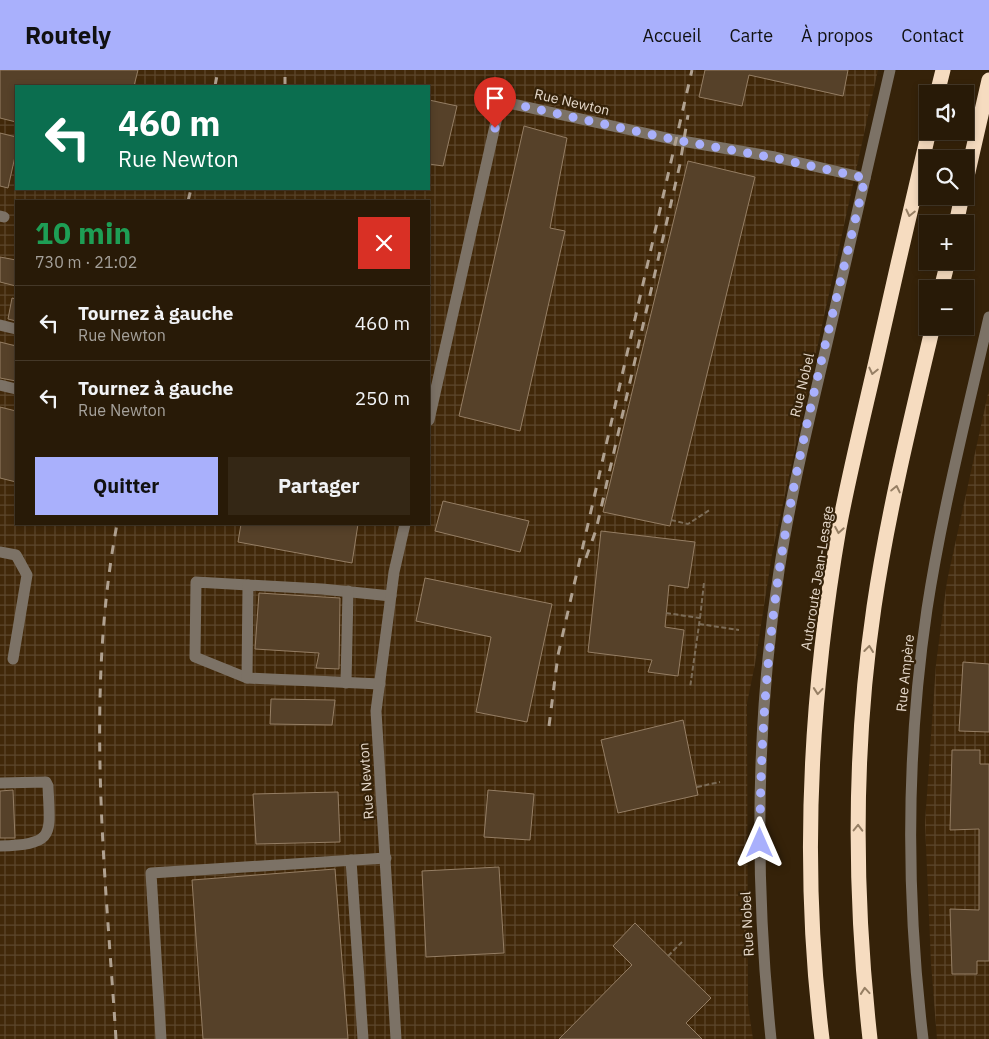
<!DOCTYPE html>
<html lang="fr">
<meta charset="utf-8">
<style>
:root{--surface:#281a07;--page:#342715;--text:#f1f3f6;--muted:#a5a19b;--line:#443828;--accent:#a9b0fc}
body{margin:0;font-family:"IBM Plex Sans",sans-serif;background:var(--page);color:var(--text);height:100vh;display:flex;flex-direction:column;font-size:19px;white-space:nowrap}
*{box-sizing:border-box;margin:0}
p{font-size:16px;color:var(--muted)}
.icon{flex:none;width:28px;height:28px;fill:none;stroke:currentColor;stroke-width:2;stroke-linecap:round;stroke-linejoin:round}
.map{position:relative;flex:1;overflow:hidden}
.drawer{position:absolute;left:15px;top:130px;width:415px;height:325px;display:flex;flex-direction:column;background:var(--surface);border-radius:0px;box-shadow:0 2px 8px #0003,0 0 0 1px var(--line)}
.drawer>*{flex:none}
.top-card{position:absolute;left:15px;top:15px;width:415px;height:105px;border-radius:0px;box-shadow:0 2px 8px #0003,0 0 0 1px var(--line);background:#0b6e4f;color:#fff;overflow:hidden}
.fabs{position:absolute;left:919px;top:15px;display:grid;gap:10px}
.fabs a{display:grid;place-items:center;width:55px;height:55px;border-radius:0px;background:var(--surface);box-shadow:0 2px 8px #0003,0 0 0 1px var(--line);font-size:25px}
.pin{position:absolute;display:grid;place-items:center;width:42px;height:42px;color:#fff;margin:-51px -21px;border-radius:50% 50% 50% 0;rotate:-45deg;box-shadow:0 0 5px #0007}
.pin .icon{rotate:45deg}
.me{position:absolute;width:55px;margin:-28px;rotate:0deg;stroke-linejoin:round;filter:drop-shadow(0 0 4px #0008)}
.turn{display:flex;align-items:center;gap:18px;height:105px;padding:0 20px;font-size:22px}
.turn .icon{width:65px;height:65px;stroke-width:2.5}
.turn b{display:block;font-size:35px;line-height:42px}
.round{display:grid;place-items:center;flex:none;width:52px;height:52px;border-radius:0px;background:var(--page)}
.summary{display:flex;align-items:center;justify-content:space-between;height:85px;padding:0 20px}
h1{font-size:30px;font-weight:800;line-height:38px;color:#1e9e55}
.button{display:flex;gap:10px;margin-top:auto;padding:10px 20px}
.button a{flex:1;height:58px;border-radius:0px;background:var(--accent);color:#111;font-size:20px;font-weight:800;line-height:58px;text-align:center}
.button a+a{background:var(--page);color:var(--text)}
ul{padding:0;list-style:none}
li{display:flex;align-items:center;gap:15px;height:75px;padding:0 20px;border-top:1px solid var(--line)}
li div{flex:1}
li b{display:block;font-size:19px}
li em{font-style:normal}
header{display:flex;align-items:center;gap:30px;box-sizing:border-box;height:70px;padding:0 25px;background:var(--accent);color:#111}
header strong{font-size:24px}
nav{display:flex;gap:28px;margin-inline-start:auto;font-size:18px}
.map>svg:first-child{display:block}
.industrial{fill:url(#industrial-grid);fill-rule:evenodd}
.building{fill:#564129;stroke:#957e64}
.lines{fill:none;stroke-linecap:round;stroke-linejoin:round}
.path{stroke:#7c6c57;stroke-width:2;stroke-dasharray:5 2.5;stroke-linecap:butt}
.minor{stroke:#7c7266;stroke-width:11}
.highway{stroke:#f6dcc0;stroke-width:15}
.rail{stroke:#b0a190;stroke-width:3;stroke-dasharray:9 9;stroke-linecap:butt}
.oneway{stroke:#967f64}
.route{stroke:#a9b0fc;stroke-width:9;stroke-dasharray:0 16.2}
.labels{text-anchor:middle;stroke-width:4.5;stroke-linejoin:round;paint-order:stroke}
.street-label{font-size:14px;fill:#e5d8ca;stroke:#352209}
</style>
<header>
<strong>Routely</strong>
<nav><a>Accueil</a><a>Carte</a><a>À propos</a><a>Contact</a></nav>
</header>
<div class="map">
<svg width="989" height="969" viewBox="0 0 989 969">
<defs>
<pattern id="industrial-grid" width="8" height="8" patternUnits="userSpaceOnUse" patternTransform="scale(1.25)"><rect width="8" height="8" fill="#412809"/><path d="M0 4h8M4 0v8" fill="none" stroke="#5c462c"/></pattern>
</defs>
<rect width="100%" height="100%" fill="#352209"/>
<g class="industrial">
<path d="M0,0H878L772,484L755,594L747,633L748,935L753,969H0ZM16,16H429V119H16ZM16,131H429V454H16Z"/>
<polygon points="989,319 989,969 937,969 931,893 925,753 936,594 947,511"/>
</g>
<g class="building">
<polygon points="0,0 138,0 134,16 16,16 16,52 0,48"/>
<polygon points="705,0 848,0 843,26 749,5 742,36 699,27"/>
<polygon points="429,30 457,36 443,96 429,94"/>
<polygon points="524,56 567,68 550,158 565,161 520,361 459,346"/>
<polygon points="0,63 16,67 16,82 8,118 0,116"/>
<polygon points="688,91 755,107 670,456 603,442"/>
<polygon points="0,187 16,190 16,216 0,212"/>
<polygon points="12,228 16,229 16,251 8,249"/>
<polygon points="0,272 16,276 16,311 0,308"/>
<polygon points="0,337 16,341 16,412 0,408"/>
<polygon points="443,431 529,451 520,482 435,461"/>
<polygon points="241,454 358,454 352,493 238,472"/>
<polygon points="601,461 695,472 688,518 669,515 665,557 684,560 678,606 648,602 652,590 588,582"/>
<polygon points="425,508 552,534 527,652 476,642 491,567 416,551"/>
<polygon points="259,523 340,528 339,599 316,598 319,583 255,579"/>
<polygon points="963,592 989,594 989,662 959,661"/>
<polygon points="271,629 335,630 332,655 270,654"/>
<polygon points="683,650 698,725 618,743 601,670"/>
<polygon points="952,680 980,680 980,694 989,694 989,891 977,891 977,904 952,904 950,839 979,840 979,759 950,760"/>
<polygon points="13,720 15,768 0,768 0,721"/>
<polygon points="488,720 534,724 530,770 484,767"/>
<polygon points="338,722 340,772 256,774 253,724"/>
<polygon points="499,797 504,883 426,887 422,801"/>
<polygon points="335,799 348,969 203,969 192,810"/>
<polygon points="635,853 711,928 686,953 702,969 559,969 632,895 613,876"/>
</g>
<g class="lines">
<g class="path">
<polyline points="671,450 688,454 711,439"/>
<polyline points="666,543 700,548 690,618"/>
<polyline points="700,548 704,513"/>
<polyline points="699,554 739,560"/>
<polyline points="697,717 720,712"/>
<polyline points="668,886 682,872"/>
</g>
<g class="minor">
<polyline points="0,146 4,147"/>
<polyline points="0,255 16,259"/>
<polyline points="0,315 16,319"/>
<polyline points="429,350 499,38 509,33 676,70 775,87 865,108"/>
<polyline points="0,482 16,485 27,505 13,589"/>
<polyline points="248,515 196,512 195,587 247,608 380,614"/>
<polyline points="247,608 248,515 322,519 391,526"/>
<polyline points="346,613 348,521"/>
<path d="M0,713L46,712L48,716C50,766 56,774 0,776"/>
<polyline points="351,790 363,969"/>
<polyline points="161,969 151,803 386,788"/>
<polyline points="396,969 376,641 394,502 405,454"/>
<path d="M771,969C755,814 755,656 779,501C791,423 810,346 828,269C848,180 869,90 890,0"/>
<path d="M923,969C906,826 906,681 927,539C942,441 967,344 989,247"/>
</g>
<g class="highway">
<polyline points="937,24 943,0"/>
<polyline points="965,115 989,10"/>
<polyline points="956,154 962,126"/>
<polyline points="941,219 948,191"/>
<path d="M822,969C801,799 810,626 839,458C849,405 862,352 874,300C892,220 910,141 929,61"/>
<path d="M870,969C854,825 853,680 874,537C888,442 911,349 933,256"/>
</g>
<g class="rail">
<polyline points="215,16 218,0"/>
<polyline points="285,16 285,0"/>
<polyline points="188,131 191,119"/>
<polyline points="586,488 596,460 680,94 688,45"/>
<polyline points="549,656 558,585 692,0"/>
<path d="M116,969C105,796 85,626 117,454"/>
</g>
</g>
<defs><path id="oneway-chevron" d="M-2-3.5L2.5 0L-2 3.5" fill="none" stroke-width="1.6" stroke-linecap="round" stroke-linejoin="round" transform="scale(1.25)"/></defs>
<g class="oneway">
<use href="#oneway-chevron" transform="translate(910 143) rotate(103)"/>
<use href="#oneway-chevron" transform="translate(873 301) rotate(103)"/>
<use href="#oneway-chevron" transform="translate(896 419) rotate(-78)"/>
<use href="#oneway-chevron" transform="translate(839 460) rotate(100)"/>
<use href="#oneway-chevron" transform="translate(869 579) rotate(-83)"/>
<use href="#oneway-chevron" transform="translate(818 621) rotate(95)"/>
<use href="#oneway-chevron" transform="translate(858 758) rotate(-89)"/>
<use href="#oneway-chevron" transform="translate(865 921) rotate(-95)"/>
</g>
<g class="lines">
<path class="route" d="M495,58L499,38L509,33L676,70L775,88L865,108C835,239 799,369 779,502C766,592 760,683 760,773"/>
</g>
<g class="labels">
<g class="street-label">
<text transform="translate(572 32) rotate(13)" y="5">Rue Newton</text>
<text transform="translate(802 315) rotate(-77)" y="5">Rue Nobel</text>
<text transform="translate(817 508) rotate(-81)" y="5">Autoroute Jean-Lesage</text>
<text transform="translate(905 603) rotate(-84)" y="5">Rue Ampère</text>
<text transform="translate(366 711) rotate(-94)" y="5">Rue Newton</text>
<text transform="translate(747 854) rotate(-93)" y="5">Rue Nobel</text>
</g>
</g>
</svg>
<div class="fabs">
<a><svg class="icon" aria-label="sound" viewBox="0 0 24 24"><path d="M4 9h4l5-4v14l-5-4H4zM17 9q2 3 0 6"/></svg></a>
<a><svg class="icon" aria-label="search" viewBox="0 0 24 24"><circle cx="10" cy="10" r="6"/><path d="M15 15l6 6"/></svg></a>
<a>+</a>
<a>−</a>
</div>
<div class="pin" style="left:495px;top:58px;background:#d93025"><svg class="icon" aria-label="arrive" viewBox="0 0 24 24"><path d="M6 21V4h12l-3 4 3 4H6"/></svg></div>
<svg class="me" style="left:760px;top:773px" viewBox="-20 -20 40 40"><path d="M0-17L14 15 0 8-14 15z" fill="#a9b0fc" stroke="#fff" stroke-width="4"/></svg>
<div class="top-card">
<div class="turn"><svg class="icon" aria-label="left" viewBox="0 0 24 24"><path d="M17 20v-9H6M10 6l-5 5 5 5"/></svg><div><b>460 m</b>Rue Newton</div></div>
</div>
<section class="drawer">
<div class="summary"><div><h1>10 min</h1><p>730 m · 21:02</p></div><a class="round" style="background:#d93025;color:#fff"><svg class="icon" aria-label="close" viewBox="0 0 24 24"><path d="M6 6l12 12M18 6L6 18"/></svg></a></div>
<ul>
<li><svg class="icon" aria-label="left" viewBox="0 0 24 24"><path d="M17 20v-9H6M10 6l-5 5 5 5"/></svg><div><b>Tournez à gauche</b><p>Rue Newton</p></div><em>460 m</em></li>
<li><svg class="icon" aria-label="left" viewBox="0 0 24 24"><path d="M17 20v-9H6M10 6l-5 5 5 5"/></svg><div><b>Tournez à gauche</b><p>Rue Newton</p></div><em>250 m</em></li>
</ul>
<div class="button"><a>Quitter</a><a>Partager</a></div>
</section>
</div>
